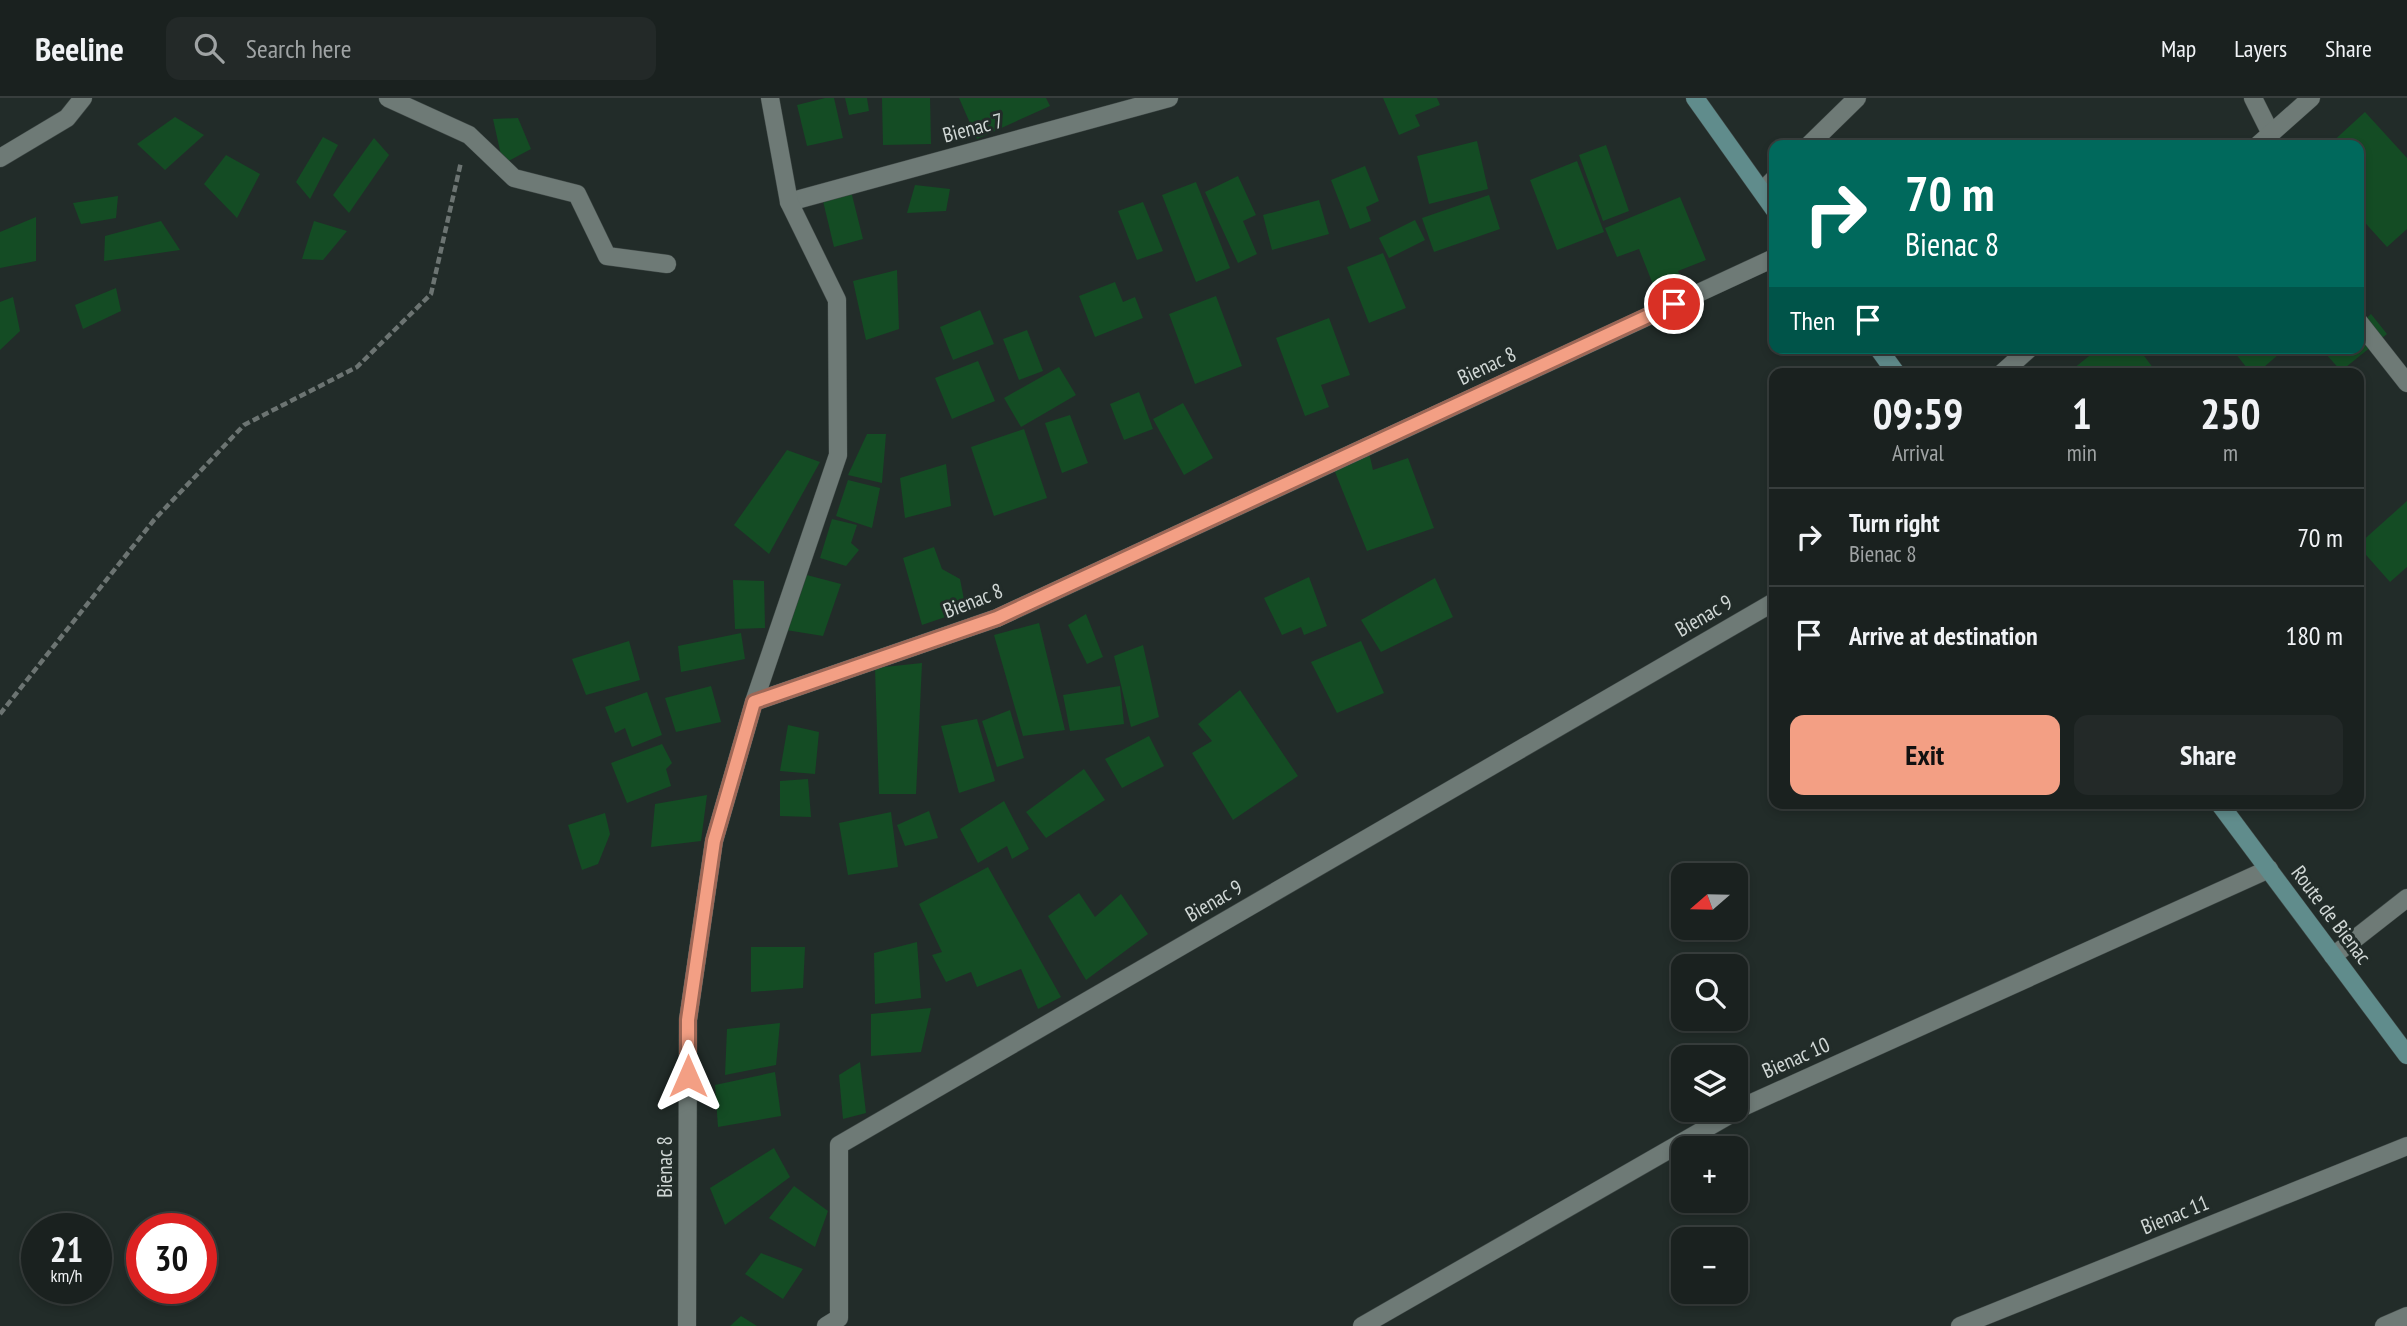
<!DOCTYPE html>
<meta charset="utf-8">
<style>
:root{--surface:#1a211f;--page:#232928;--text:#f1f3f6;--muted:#9fa3a4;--line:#383e3d;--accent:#f39f84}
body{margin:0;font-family:"PT Sans Narrow",sans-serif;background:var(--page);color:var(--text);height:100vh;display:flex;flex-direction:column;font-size:26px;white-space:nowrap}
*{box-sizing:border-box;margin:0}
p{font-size:23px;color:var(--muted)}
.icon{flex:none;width:38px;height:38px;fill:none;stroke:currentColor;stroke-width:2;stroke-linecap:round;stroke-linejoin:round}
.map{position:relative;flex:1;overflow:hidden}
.panel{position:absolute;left:1769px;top:270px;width:595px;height:441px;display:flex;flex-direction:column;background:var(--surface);border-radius:14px;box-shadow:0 4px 10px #0003,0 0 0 2px var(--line)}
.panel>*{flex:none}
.top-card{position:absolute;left:1769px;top:42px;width:595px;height:214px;border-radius:14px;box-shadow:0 4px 10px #0003,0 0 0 2px var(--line);background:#00695c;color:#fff;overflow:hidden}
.needle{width:46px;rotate:250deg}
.fabs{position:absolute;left:1671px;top:765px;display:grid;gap:14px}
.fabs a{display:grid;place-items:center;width:77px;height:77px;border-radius:14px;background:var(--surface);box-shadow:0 4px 10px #0003,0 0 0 2px var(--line);font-size:35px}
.speed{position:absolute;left:21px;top:1115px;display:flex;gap:14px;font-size:35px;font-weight:700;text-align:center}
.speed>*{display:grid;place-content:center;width:91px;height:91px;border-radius:50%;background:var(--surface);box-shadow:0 4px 10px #0003,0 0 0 2px var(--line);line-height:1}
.speed small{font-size:18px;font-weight:400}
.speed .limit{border:10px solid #d22;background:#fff;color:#111}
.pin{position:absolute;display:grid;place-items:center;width:60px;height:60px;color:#fff;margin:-30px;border:4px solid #fff;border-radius:50%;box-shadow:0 2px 7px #0007}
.me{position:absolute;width:77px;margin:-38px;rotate:0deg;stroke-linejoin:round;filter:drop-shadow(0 0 5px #0008)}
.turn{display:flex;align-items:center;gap:24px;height:147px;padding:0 21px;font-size:32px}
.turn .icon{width:91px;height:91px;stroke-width:2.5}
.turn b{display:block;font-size:49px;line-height:60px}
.then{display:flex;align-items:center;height:66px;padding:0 21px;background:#0003;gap:14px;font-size:26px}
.eta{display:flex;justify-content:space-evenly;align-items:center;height:119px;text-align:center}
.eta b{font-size:42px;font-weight:700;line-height:49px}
.button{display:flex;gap:14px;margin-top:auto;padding:14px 21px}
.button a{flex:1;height:80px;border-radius:14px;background:var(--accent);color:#111;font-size:28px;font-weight:700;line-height:80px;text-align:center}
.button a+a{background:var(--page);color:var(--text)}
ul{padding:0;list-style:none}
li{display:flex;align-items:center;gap:21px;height:98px;padding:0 21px;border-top:2px solid var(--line)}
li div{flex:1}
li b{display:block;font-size:26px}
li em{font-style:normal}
header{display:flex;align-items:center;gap:42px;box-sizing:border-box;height:98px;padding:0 35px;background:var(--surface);border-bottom:2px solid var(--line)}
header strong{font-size:33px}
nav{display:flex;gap:38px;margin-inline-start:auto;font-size:24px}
.search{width:490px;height:63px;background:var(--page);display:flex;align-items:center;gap:18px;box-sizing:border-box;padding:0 24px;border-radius:14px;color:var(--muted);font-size:26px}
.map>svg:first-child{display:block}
.building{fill:#144c24}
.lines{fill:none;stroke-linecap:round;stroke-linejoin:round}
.service-casing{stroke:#3e4745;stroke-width:19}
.minor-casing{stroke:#3e4745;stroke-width:19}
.secondary-casing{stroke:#3e4745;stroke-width:19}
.path{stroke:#6c7472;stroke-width:4.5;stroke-dasharray:7 3.5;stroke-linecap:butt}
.service{stroke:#6e7a76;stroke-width:18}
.minor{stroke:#6e7a76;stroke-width:18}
.secondary{stroke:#608c8c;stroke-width:18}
.route-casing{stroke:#9e6756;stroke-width:18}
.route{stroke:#f39f84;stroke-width:12}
.labels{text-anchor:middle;stroke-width:6;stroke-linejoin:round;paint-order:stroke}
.street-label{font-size:21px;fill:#d0d7d5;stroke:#222c29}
</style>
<header>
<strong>Beeline</strong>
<div class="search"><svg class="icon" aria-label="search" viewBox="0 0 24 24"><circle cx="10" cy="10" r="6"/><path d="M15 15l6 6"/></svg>Search here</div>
<nav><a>Map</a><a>Layers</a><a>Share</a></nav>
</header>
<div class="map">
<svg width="2407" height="1228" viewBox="0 0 2407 1228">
<rect width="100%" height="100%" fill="#222c29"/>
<g class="building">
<polygon points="825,0 834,0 843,40 807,48 797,7"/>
<polygon points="845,0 867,0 869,13 849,17"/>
<polygon points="882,0 930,0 931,46 883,47"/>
<polygon points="959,0 1046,0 1050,8 977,41"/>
<polygon points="1383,0 1437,0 1440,7 1415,17 1420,28 1399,37"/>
<polygon points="2365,14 2407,60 2407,131 2387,149 2359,118 2359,47 2329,47"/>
<polygon points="175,19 204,37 165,72 137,46"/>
<polygon points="518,20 531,51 503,66 493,21"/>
<polygon points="323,39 338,47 310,101 296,84"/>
<polygon points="374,40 389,57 349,115 333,97"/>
<polygon points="1477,43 1488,91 1429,106 1417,58"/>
<polygon points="1606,47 1629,113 1603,123 1579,57"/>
<polygon points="226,57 260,76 237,120 204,86"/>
<polygon points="1577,63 1604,134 1557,152 1530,82"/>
<polygon points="1365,68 1379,103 1366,109 1371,123 1350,131 1331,82"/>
<polygon points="1238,78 1256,117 1243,123 1257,156 1238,165 1205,94"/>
<polygon points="1196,84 1230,170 1196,184 1162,97"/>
<polygon points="915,87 950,91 946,113 907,115"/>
<polygon points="851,93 863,141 834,149 823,103"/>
<polygon points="1489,97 1500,131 1434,154 1422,120"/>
<polygon points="118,98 116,120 81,126 73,105"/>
<polygon points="1680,99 1706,162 1678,173 1684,188 1658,199 1639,151 1617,159 1605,130"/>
<polygon points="1319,102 1329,136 1272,152 1263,117"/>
<polygon points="1143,104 1163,153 1137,162 1118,113"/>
<polygon points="36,119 36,163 0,170 0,134"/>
<polygon points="1415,122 1425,142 1389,160 1379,140"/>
<polygon points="161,123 180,152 104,163 105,138"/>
<polygon points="314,123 347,133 323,162 302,161"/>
<polygon points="1383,155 1406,210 1369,225 1347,169"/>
<polygon points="897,172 899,231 866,242 853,183"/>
<polygon points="1115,184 1123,204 1135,199 1143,220 1095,239 1079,198"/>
<polygon points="116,190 121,213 83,231 75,207"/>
<polygon points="1216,198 1242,268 1195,286 1169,216"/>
<polygon points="13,199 20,233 0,252 0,204"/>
<polygon points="980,212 994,246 953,262 940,229"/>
<polygon points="2371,216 2387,236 2341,273 2326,256 2332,250 2359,250 2359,227"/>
<polygon points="1329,220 1350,277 1321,287 1329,309 1305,318 1276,240"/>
<polygon points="1027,232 1043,273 1019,282 1003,241"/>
<polygon points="2099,250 2138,250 2157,275 2068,275"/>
<polygon points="2231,250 2286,250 2257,275 2251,275"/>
<polygon points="978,263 995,303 952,321 935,280"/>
<polygon points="1059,269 1076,297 1021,329 1004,300"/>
<polygon points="1139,294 1153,331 1124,342 1110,306"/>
<polygon points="1183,305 1213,360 1184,377 1153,321"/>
<polygon points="1070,317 1088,365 1062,375 1045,325"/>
<polygon points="1024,331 1047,400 994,418 971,349"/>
<polygon points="867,336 886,336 882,385 848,377"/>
<polygon points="787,352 820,364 769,456 734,427"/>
<polygon points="1369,355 1373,372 1408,360 1434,430 1367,453 1333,369"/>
<polygon points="946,366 951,408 905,420 900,380"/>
<polygon points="848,382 880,390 872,430 836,418"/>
<polygon points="2407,403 2407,469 2390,484 2359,449 2359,446"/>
<polygon points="832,421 857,427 851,445 859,452 846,468 820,460"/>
<polygon points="934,449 942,471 960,481 966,512 922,527 903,460"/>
<polygon points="803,476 841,486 823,538 786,532"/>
<polygon points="1309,479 1327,528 1304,537 1301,529 1282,537 1264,500"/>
<polygon points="1435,480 1453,519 1381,554 1361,522"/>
<polygon points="733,482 764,483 765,530 735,531"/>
<polygon points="1086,516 1103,559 1087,566 1068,527"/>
<polygon points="1039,525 1065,632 1023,638 994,537"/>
<polygon points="741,535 745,561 681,574 678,548"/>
<polygon points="629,543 640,582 586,597 572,561"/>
<polygon points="1361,543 1384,595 1337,615 1311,564"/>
<polygon points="1143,547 1159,619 1131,629 1114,558"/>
<polygon points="922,565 916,696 879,696 875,570"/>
<polygon points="711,588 721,624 676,634 665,600"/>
<polygon points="1120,588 1124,626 1070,633 1063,597"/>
<polygon points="1240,592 1298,678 1233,722 1192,655 1212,643 1198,626"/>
<polygon points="647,594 662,637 632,649 625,630 615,635 605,609"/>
<polygon points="1010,612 1024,660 997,669 982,623"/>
<polygon points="977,621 995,683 959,695 941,628"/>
<polygon points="788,627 819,634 815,676 780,673"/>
<polygon points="1149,638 1164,668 1122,690 1105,661"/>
<polygon points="662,646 672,665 666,671 671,688 627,705 611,665"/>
<polygon points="1084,671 1105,702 1046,740 1026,714"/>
<polygon points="808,681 811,719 780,718 780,683"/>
<polygon points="707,697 701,743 651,749 655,706"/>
<polygon points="1004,703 1029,751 1012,761 1007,748 978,765 960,731"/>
<polygon points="929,713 938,740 905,748 897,727"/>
<polygon points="891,714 898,769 848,777 839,725"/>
<polygon points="605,715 610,736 598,766 582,772 568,727"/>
<polygon points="988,769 1061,899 1038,911 1021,871 977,889 971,874 946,884 932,857 942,854 919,806"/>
<polygon points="1079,795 1095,819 1121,796 1148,836 1086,882 1048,818"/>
<polygon points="917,844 921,900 875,906 874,855"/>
<polygon points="751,849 805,849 803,890 751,894"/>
<polygon points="931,910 921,954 871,958 871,916"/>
<polygon points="780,925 776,967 725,977 727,931"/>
<polygon points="860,964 866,1015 843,1021 839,977"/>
<polygon points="775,974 781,1018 718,1029 715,987"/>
<polygon points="774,1050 790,1079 725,1127 710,1090"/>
<polygon points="794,1088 828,1113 815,1149 769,1120"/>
<polygon points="761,1155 803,1171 783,1201 745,1176"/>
<polygon points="741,1218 757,1228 730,1228"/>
</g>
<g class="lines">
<g class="service-casing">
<g id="service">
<polyline points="2333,858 2407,800"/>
<polyline points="1960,1228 2407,1048"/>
</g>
</g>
<g class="minor-casing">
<g id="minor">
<polyline points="388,0 469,37 514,80 577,96 607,158 667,166"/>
<polyline points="2253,0 2271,36"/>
<polyline points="1809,47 1857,0"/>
<polyline points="2258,47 2311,0"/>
<polyline points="0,60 67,20 83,0"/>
<polyline points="1762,93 1774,81"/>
<polyline points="789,104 1169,0"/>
<polyline points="2359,224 2407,285"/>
<polyline points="2002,275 2030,250"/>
<polyline points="754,604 838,357 837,202 789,104 770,0"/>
<polyline points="687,1228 688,922 714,743 754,604 997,520 1774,160"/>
<polyline points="826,1228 839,1220 839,1047 1774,504"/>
<polyline points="1362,1228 1745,1008 2269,771"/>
<polyline points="2384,1228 2407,1218"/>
</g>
</g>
<g class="secondary-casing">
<g id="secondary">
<polyline points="1695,0 1774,111"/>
<polyline points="1878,250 1896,275"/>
<polyline points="2219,705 2407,957"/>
</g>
</g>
<polyline class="path" points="0,616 154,422 244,327 357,269 431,196 461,64"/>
<use href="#service" class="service"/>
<use href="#minor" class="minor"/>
<use href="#secondary" class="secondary"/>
</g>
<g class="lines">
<g class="route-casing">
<polyline id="route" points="688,978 688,922 714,743 754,604 997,520 1674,206"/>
</g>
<use href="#route" class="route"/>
</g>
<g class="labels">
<g class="street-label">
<text transform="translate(973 30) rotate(-15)" y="7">Bienac 7</text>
<text transform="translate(1487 268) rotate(-25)" y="7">Bienac 8</text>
<text transform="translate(973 503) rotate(-21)" y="7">Bienac 8</text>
<text transform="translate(1704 518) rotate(-30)" y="7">Bienac 9</text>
<text transform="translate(1214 803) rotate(-30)" y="7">Bienac 9</text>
<text transform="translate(2331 817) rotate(53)" y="7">Route de Bienac</text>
<text transform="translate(1796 960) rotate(-24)" y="7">Bienac 10</text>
<text transform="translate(665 1069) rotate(-90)" y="7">Bienac 8</text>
<text transform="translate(2175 1117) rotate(-22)" y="7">Bienac 11</text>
</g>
</g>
</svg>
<div class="fabs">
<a><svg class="needle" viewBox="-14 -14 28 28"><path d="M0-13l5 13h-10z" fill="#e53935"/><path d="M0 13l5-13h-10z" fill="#9fa3a4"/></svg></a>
<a><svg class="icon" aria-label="search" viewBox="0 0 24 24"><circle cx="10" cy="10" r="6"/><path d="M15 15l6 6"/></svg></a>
<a><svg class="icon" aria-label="layers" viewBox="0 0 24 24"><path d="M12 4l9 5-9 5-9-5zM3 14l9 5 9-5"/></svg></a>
<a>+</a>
<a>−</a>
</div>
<div class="speed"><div>21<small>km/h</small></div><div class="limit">30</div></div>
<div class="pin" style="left:1674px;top:206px;background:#d93025"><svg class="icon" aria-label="arrive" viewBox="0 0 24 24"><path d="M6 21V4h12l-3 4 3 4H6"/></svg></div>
<svg class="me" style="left:688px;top:978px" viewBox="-20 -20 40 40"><path d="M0-17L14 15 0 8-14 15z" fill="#f39f84" stroke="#fff" stroke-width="4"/></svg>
<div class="top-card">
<div class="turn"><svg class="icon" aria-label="right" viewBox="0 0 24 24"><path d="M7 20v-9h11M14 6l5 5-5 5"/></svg><div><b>70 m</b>Bienac 8</div></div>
<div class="then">Then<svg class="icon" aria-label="arrive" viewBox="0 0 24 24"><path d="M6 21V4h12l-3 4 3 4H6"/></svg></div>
</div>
<section class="panel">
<div class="eta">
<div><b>09:59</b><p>Arrival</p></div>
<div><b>1</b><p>min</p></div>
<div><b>250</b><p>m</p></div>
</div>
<ul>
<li><svg class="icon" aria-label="right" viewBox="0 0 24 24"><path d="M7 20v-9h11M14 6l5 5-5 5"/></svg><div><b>Turn right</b><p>Bienac 8</p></div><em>70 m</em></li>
<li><svg class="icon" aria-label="arrive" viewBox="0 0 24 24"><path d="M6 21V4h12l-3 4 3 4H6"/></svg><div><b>Arrive at destination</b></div><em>180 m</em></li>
</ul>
<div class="button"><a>Exit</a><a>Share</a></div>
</section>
</div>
